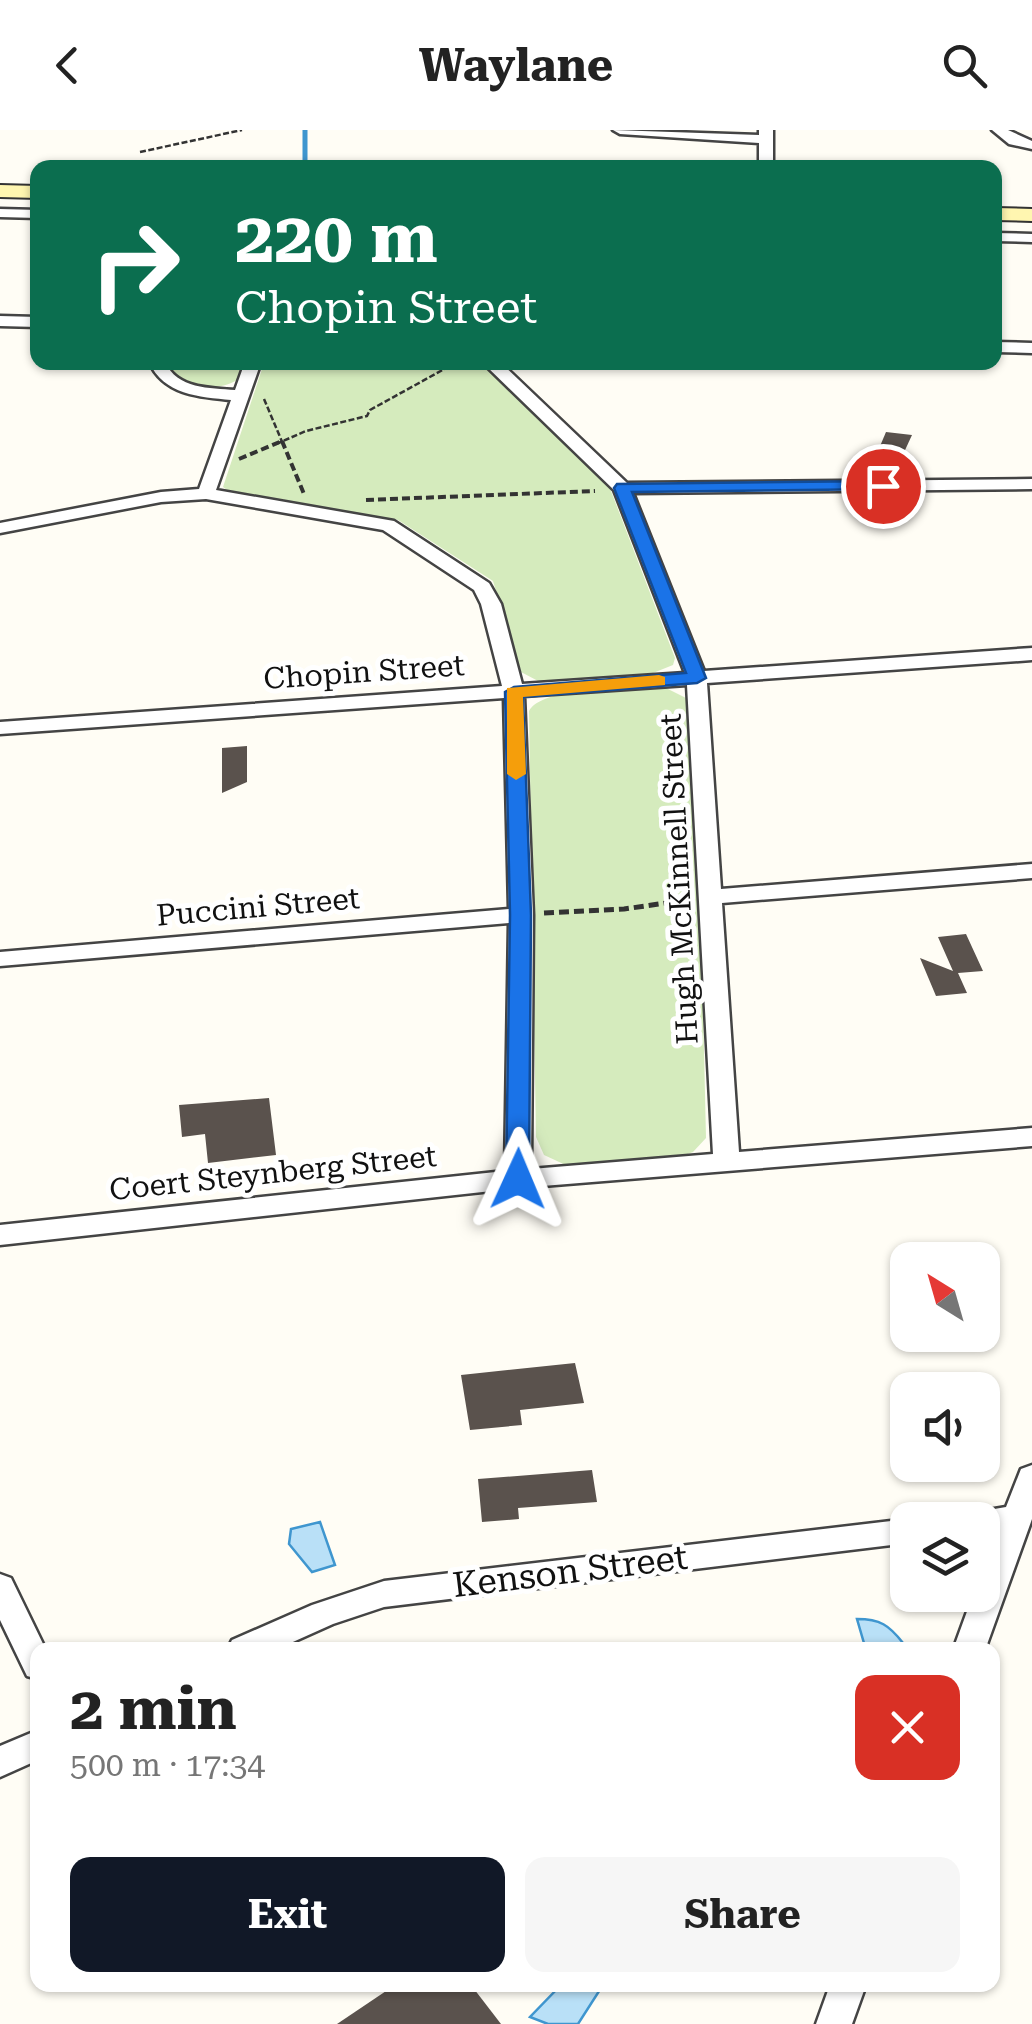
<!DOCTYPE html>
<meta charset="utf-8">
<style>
:root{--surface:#fff;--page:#f6f6f6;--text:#222;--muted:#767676;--accent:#111827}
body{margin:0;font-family:"Roboto Serif",serif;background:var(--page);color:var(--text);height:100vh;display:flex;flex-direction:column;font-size:38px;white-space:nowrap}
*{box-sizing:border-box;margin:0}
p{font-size:32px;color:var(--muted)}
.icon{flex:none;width:55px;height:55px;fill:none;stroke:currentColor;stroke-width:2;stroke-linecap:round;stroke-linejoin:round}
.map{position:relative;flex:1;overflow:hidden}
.panel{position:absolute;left:30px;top:1512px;width:970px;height:350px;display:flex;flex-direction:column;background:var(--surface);border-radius:20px;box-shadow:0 2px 8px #0004}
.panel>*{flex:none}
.guide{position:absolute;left:30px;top:30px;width:972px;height:210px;border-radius:20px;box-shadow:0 2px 8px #0004;background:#0b6e4f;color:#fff;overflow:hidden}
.needle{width:65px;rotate:323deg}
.fabs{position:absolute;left:890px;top:1112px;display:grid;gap:20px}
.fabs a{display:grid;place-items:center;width:110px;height:110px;border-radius:20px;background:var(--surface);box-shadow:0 2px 8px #0004;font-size:50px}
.pin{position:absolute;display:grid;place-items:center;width:85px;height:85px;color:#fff;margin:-42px;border:5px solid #fff;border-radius:50%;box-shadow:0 2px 10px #0007}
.me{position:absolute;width:110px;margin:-55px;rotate:1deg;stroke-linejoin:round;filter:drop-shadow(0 0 8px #0008)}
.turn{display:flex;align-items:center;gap:35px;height:210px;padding:0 40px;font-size:45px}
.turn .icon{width:130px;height:130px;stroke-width:2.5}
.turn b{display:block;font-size:70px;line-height:85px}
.round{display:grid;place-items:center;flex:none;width:105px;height:105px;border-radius:20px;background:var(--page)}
.summary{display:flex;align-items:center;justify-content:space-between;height:170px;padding:0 40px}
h1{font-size:60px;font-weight:700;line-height:75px}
.cta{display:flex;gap:20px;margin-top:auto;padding:20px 40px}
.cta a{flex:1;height:115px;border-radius:20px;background:var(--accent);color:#fff;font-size:40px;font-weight:700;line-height:115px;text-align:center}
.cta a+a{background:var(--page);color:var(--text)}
header{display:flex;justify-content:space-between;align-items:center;height:130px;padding:0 40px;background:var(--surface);font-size:45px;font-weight:700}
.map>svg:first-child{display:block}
.green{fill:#d5ebbd}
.water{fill:#b9e0f7;stroke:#3f96cf;stroke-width:2.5}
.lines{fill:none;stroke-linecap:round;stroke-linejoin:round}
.stream{stroke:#3f96cf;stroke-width:5}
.building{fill:#5a524d}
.minor-casing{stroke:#444;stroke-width:5}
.secondary-casing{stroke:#333;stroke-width:4}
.path-far2{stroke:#333;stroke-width:2.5;stroke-dasharray:6 2.5;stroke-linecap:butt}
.path-far1{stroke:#333;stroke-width:4;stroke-dasharray:8 4;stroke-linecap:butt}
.path{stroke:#333;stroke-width:5;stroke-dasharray:10 5;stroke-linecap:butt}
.minor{fill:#fff;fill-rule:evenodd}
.secondary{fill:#fff6b0;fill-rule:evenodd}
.route{fill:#1a73e8;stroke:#114b97;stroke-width:2.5}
.slow{fill:#f59e0b}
.labels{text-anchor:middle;stroke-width:10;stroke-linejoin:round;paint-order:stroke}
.street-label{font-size:30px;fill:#111;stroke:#fff}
.near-street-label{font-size:35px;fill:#111;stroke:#fff}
</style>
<header><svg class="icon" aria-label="back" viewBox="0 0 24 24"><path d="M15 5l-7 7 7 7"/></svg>Waylane<svg class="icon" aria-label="search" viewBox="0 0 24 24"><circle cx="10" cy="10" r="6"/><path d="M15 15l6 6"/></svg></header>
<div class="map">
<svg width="1032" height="1894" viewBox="0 0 1032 1894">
<rect width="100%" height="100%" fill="#fffdf5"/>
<g class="green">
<path d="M166,233H244L237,250C214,264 177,258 166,233Z"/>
<polygon points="264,233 480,233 606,348 675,528 673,535 648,545 540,552 521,542 493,451 398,390 227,360 223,357"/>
<path d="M664,557L688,569L700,746L706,1008L693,1022L677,1028L570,1037L544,1025L536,1007L529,581C542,556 636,557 664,557Z"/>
</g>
<g class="water">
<polygon points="320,1392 335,1435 312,1442 289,1414 291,1399"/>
<path d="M857,1489C880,1489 889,1495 903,1513L899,1520H866Z"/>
<polygon points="561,1855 603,1855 578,1894 548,1894 530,1887"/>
</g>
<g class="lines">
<polyline class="stream" points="305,0 305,38"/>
</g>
<g class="building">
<polygon points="886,302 912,305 900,331 875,328"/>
<polygon points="247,616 247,652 222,663 222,618"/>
<polygon points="966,804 983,841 958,843 967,863 936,866 920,828 953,841 938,807"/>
<polygon points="269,968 276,1025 208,1033 205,1004 182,1007 179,975"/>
<polygon points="575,1233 584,1273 520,1280 522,1295 470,1300 461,1245"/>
<polygon points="592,1340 597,1372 518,1378 519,1389 482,1392 478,1349"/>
<polygon points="395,1855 471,1855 501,1894 337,1894"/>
</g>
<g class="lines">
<g class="minor-casing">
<g id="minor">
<polygon points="613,0 759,5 759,0 773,0 773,38 759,38 759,13 620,4"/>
<polygon points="992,0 1008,0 1032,11 1032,19 1009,14"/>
<polygon points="0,79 38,80 38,88 0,87"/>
<polygon points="995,103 1032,104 1032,112 995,111"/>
<polygon points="0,186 38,187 38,197 0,196"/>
<polygon points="995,212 1032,213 1032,223 995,222"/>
<path d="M149,232H165C177,259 210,258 235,260L245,232H261L216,360L394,391L489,453L501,474L522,554L685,543L614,360L482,232H500L627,353L1032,349V359L633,363L704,541L1032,518V530L707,553L721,759L1032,734V748L722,773L739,1022L1032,998V1016L518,1058L0,1115V1095L505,1041L509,793L0,836V822L509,779L504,568L0,604V592L502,556L481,474L474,460L383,400L206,369L161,372L0,403V393L161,362L199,359L231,270C199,267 164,265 149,232ZM687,555L713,1024L531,1039L533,785L524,566Z"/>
<polygon points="1032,1335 1032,1389 985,1520 953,1520 973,1465 982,1465 982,1440 997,1402 982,1404 982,1390 968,1390 971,1383 1006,1377 1021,1339"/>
<polygon points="908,1389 912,1390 908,1390 908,1413 384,1477 333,1494 275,1520 227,1520 232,1510 312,1475 384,1451"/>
<polygon points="0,1444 11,1448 46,1520 38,1520 38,1549 27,1546 0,1490"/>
<polygon points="38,1600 38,1630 0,1647 0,1616"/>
<polygon points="830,1855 866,1855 852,1894 816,1894"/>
</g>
</g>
<g class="secondary-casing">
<g id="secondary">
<polygon points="0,55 38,56 38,68 0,67"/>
<polygon points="995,78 1032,79 1032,91 995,90"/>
</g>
</g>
<g class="path-far2">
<polyline points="140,22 242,0"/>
<polyline points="264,269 283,314"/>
<polyline points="276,314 306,301 367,286 370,280 457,232"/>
</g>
<g class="path-far1">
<polyline points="282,311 304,364"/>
<polyline points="239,329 282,311"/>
<polyline points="366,370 595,361"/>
</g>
<polyline class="path" points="544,783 624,779 687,770"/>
<use href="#minor" class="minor"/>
<use href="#secondary" class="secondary"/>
</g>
<polygon class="route" points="883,351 891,356 889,359 632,362 706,548 697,553 523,567 531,785 529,1049 526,1055 509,1055 506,1049 510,785 505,562 514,557 686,543 614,358 617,354"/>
<polygon class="slow" points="659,545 665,547 665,555 523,567 526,644 516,650 507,644 507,558"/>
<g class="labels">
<g class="street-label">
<text transform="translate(364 542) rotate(-4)" y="10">Chopin Street</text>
<text transform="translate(679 749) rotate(-93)" y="10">Hugh McKinnell Street</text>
<text transform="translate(258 777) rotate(-5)" y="10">Puccini Street</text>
<text transform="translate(273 1043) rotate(-6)" y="10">Coert Steynberg Street</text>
</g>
<g class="near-street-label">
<text transform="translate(570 1441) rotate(-7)" y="12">Kenson Street</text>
</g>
</g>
</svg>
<div class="fabs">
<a><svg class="needle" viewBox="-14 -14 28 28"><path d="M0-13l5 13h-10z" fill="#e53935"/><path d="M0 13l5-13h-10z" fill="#767676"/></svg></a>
<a><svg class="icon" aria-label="sound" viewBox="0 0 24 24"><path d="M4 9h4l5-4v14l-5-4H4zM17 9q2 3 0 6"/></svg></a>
<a><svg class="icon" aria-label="layers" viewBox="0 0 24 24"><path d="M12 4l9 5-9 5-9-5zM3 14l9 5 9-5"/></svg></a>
</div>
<div class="pin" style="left:883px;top:356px;background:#d93025"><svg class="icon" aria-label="arrive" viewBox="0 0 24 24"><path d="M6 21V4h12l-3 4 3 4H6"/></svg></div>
<svg class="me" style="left:518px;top:1049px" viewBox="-20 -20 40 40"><path d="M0-17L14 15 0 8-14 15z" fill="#1a73e8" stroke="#fff" stroke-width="4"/></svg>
<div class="guide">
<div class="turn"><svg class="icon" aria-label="right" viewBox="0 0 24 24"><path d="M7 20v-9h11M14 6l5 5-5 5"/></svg><div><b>220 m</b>Chopin Street</div></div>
</div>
<section class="panel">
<div class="summary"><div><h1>2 min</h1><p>500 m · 17:34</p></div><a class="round" style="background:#d93025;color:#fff"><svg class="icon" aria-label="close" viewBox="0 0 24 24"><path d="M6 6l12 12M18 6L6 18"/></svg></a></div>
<div class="cta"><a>Exit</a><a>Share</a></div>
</section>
</div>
